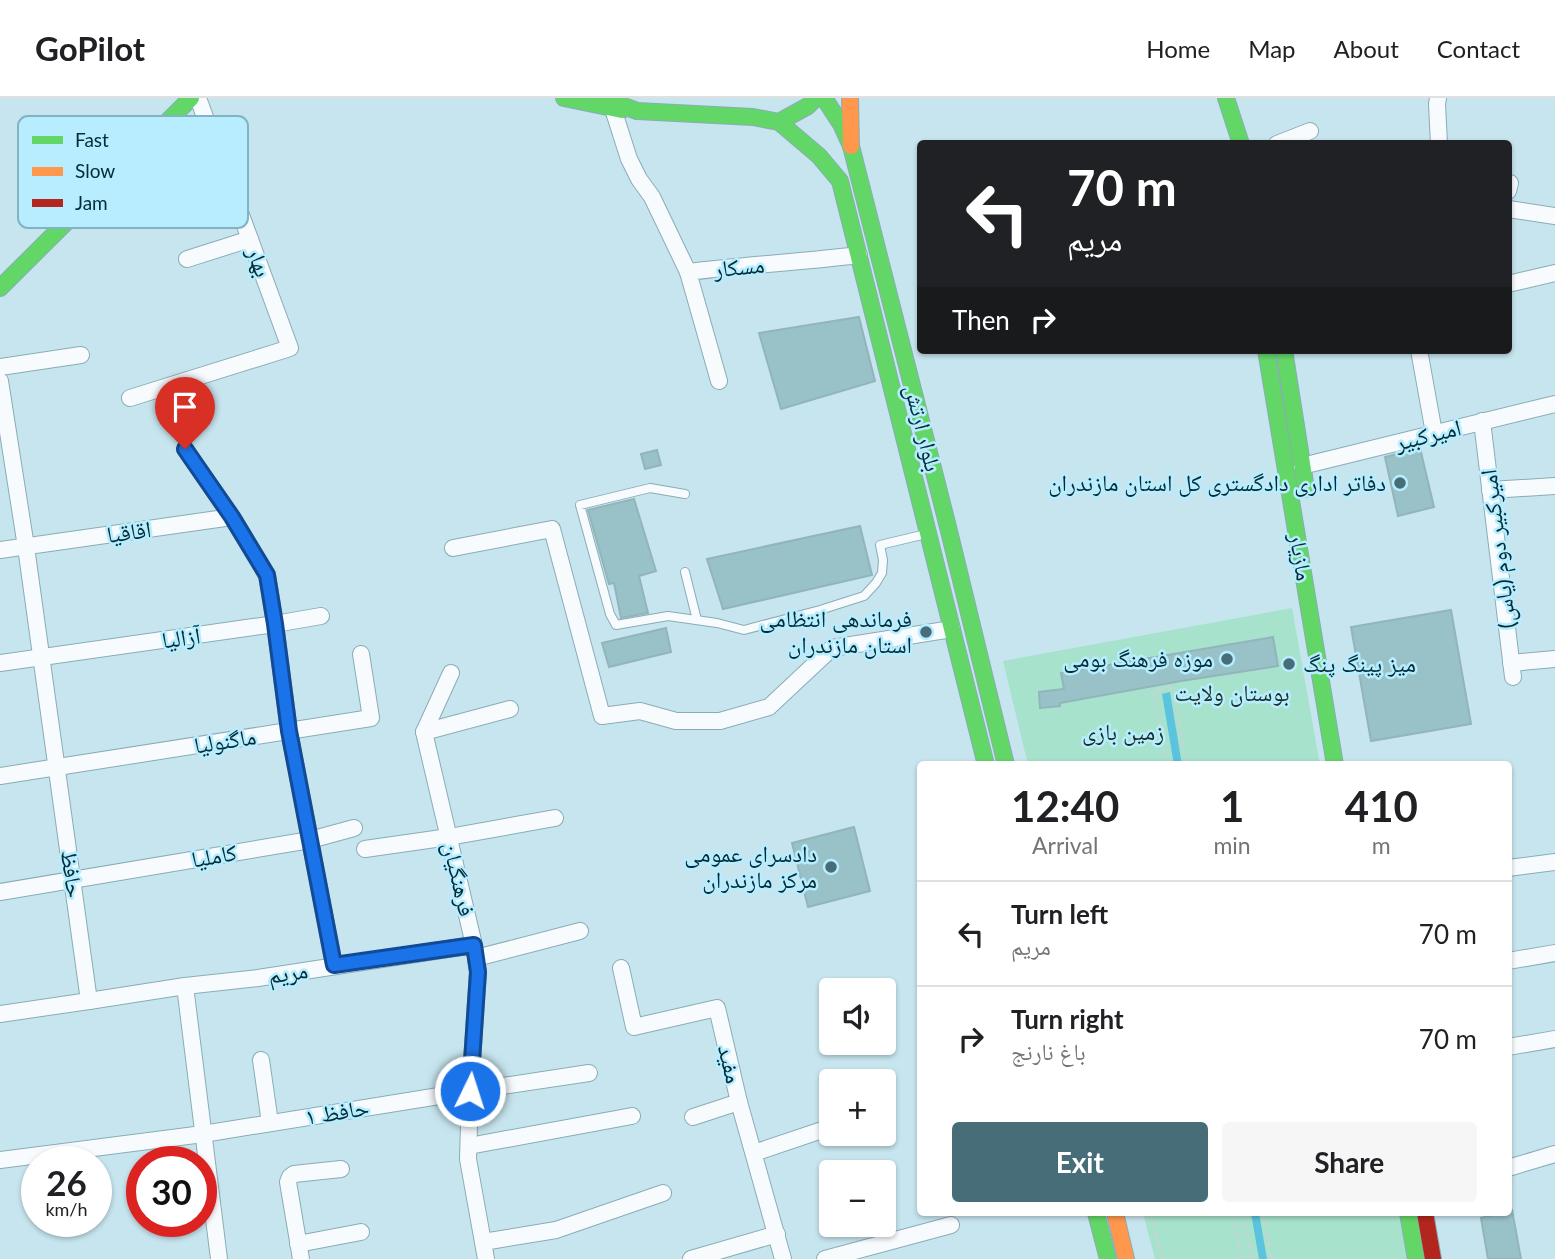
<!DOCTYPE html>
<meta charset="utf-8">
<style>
:root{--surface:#fff;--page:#f6f6f6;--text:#202124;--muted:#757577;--line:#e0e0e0;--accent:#466d78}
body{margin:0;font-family:Lato,"Noto Naskh Arabic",sans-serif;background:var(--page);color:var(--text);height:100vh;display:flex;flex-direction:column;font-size:26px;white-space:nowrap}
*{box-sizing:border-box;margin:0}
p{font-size:23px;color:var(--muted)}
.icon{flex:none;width:38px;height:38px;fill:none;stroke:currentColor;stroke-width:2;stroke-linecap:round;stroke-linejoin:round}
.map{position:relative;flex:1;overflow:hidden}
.drawer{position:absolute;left:917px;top:663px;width:595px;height:455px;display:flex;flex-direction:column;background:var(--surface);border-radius:7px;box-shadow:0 2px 5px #0004}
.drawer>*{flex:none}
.top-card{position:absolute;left:917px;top:42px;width:595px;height:214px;border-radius:7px;box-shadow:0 2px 5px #0004;background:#202124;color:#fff;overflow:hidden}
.buttons{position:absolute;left:819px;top:880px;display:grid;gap:14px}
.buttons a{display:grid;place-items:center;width:77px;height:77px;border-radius:7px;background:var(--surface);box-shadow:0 2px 5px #0004;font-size:35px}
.speed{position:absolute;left:21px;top:1048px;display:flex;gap:14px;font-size:35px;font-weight:700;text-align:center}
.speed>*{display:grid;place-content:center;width:91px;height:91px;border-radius:50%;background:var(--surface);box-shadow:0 2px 5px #0004;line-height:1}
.speed small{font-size:18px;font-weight:400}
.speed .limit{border:10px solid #d22;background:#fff;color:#111}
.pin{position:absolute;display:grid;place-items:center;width:60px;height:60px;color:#fff;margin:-72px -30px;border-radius:50% 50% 50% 0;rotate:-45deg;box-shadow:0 0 7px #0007}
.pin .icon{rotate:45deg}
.me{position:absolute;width:77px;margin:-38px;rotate:4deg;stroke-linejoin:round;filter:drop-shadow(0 0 5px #0008)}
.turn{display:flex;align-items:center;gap:24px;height:147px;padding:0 35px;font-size:32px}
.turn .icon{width:91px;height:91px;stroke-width:2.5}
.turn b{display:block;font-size:49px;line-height:60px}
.then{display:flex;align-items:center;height:66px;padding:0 35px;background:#0003;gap:14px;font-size:26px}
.eta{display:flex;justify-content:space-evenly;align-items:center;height:119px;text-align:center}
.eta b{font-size:42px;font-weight:700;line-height:49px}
.action{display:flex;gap:14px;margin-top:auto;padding:14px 35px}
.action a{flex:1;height:80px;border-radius:7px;background:var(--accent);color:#fff;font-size:28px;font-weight:700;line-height:80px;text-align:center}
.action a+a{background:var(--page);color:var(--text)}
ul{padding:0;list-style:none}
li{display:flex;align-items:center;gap:21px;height:105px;padding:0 35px;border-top:2px solid var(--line)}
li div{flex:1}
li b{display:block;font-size:26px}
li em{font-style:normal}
header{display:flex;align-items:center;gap:42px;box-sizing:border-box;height:98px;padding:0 35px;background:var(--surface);border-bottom:2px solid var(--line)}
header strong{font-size:33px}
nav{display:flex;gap:38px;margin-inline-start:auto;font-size:24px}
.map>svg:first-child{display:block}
.green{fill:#a7e2cd}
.water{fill:#5bc3de}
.building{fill:#99c2c8;stroke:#91b5ba;stroke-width:2}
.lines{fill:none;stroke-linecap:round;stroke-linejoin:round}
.lane-casing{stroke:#8aacb6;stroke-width:10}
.street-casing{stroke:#8aacb6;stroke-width:18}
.fast-casing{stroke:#8aacb6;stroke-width:18}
.slow-casing{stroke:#8aacb6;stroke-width:18}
.jam-casing{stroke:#8aacb6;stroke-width:18}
.path{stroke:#c9d3d7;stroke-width:2.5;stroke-dasharray:5 5;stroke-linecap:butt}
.lane{stroke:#f7fbfd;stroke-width:8}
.street{stroke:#f7fbfd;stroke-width:16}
.fast{stroke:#63d668;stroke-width:16}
.slow{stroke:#ff974d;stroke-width:16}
.jam{stroke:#b3261e;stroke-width:16}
.route-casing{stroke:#114b97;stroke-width:18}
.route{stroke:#1a73e8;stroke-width:12}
.poi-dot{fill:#466d78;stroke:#b7edff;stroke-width:2.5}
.labels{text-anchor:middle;stroke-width:5;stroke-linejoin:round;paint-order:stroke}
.street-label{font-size:23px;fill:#002d38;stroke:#b7edff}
.poi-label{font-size:23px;fill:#002d38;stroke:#b7edff;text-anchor:end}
.park-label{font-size:23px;fill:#192f23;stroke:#b7edff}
.key{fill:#b7edff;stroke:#80b3c3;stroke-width:2}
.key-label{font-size:19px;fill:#002d38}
</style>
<header>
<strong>GoPilot</strong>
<nav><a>Home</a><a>Map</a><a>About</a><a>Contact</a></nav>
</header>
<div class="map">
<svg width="1555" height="1161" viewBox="0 0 1555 1161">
<rect width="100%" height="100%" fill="#c7e5ef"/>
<g class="green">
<polygon points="1292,510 1320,667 1028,667 1003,563"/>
<polygon points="1143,1115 1400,1115 1409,1161 1155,1161"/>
</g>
<g class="water">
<polygon points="1170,594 1182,667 1174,667 1162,596"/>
<polygon points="1251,1115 1259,1115 1267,1161 1259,1161"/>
</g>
<g class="building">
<polygon points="859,219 875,283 781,311 759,235"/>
<polygon points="1420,350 1434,409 1398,418 1385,359"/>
<polygon points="657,352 661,367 645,371 641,356"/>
<polygon points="634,401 656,473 639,478 648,515 621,520 614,485 609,486 588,412"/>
<polygon points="860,428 872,477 723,511 707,461"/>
<polygon points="1451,512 1471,626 1371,643 1351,529"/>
<polygon points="666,530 671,554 609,569 602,545"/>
<polygon points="1273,539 1278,568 1181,583 1060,605 1060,608 1040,610 1039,594 1064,591 1061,575"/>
<polygon points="854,729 870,793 808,809 792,745"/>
<polygon points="1512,1112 1521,1161 1488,1161 1481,1120 1501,1115 1508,1115 1508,1113"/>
</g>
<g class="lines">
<g class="lane-casing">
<g id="lane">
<polyline points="685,396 650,390 580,407 610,516 616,527 668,518 717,525 744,532 820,512 864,498 876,485 882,475 883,462 880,447 926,436"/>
<polyline points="685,474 697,522"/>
</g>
</g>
<g class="street-casing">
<g id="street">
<polyline points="1438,0 1437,6 1439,46"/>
<polyline points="613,11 629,61 639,81 652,99 688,174"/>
<polyline points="1277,46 1310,33"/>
<polyline points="1508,93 1510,85"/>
<polyline points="1508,111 1555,118"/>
<polyline points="187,161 250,141"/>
<polyline points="1508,186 1555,175"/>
<polyline points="1419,252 1434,335"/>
<polyline points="0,269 81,257"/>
<polyline points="0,283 26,449 89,903 185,888 219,1161"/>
<path d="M719,283L688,174C745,167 802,164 859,157"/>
<polyline points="130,300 290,250 198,0"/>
<polyline points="1482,323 1513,579"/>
<polyline points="185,351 232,419 267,477 275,526 289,633 334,867"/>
<polyline points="1302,368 1555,306"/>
<polyline points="1490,392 1555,388"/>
<polyline points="453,450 552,431 602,618 640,613 676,623 720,623 769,609 832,550 952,531"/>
<polyline points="0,452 232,419"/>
<polyline points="0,565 275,526 321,518"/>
<polyline points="1511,565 1555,561"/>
<polyline points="451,575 424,634 474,847 478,874 470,993 468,1061 486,1161"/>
<polyline points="424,634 510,611"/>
<polyline points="0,678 371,620 361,556"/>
<polyline points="365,751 449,739 555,720"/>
<polyline points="1508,770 1555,764"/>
<polyline points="0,794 310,742 354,730"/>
<polyline points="476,860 580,833"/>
<polyline points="1508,863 1555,855"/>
<polyline points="621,870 634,929 717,910 739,1004 783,1161"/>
<polyline points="185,888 258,880 474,847"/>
<polyline points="0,916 89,903"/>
<polyline points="1508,949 1555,941"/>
<polyline points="261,962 270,1025"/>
<polyline points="693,1019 739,1004"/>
<polyline points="469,1048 632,1018"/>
<polyline points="754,1055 831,1029"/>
<polyline points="0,1062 203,1036 470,993 589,975"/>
<polyline points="1508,1070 1555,1056"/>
<polyline points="483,1144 556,1132 663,1095"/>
<polyline points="298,1146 361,1134"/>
<polyline points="301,1161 288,1084 290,1079 294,1076 341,1071"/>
<polyline points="691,1161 777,1136"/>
<polyline points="825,1161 951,1127"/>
</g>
</g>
<g class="fast-casing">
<g id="fast">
<polyline points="564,0 622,12"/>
<polyline points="603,0 637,13 753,19 779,24 808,8 816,0"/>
<polyline points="824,0 841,26 851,48 948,429 1006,667"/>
<polyline points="1226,0 1241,46"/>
<polyline points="779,24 819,58 840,83 986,667"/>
<polyline points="0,190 191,0"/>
<polyline points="1266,252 1335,667"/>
<polyline points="1284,252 1306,391"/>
<polyline points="1096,1115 1108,1161"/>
<polyline points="1408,1115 1416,1161"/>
</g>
</g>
<g class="slow-casing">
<g id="slow">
<polyline points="850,0 851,48"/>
<polyline points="1115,1115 1126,1161"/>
</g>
</g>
<g class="jam-casing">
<polyline id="jam" points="1425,1115 1433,1161"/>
</g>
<g class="path">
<polyline points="1167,667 1154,592 1174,589 1186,667"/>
<polyline points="1150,1115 1162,1161"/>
<polyline points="1233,1115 1241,1161"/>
<polyline points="1244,1115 1252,1161"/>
<polyline points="1263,1115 1271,1161"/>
</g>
<use href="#lane" class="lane"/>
<use href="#street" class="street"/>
<use href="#fast" class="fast"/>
<use href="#slow" class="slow"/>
<use href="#jam" class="jam"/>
</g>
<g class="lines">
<g class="route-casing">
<polyline id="route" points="185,351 232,419 267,477 275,526 289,633 334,867 474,847 478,874 470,993"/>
</g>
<use href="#route" class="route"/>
</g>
<g class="poi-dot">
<circle cx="1400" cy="385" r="7"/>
<circle cx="926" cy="534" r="7"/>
<circle cx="1227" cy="561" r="7"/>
<circle cx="1289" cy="566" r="7"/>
<circle cx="831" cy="769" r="7"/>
</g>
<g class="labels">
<g class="street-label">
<text transform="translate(259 164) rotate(70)" y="8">بهار</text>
<text transform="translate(739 169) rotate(-6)" y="8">مسکار</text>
<text transform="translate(923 330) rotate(76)" y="8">بلوار ارتش</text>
<text transform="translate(1428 337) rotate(-14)" y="8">امیرکبیر</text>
<text transform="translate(129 434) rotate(-8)" y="8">اقاقیا</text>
<text transform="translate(1498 451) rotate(-97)" y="8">امیرکبیر دوم (یاس)</text>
<text transform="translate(1301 459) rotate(81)" y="8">مازیار</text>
<text transform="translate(181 540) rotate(-8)" y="8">آزالیا</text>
<text transform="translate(225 643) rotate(-9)" y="8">ماگنولیا</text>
<text transform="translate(214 758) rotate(-10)" y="8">کاملیا</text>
<text transform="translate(72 776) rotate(82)" y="8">حافظ</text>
<text transform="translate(459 781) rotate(77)" y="8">فرهنگیان</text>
<text transform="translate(288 875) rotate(-9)" y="8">مریم</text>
<text transform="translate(730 966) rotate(77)" y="8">مفید</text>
<text transform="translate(337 1014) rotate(-9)" y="8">حافظ ۱</text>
</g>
<g class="poi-label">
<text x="1386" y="393">دفاتر اداری دادگستری کل استان مازندران</text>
<text x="912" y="529">فرماندهی انتظامی<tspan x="912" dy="26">استان مازندران</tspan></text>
<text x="1213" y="569">موزه فرهنگ بومی</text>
<text x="1303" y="574" text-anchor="start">میز پینگ پنگ</text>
<text x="817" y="764">دادسرای عمومی<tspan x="817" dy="26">مرکز مازندران</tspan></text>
</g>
<g class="park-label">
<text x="1232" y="603">بوستان ولایت</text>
<text x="1123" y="642">زمین بازی</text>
</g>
</g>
<rect x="18" y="18" width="230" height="112" rx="10" class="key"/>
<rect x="32" y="38" width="31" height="8" fill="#63d668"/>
<rect x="32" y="69" width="31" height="9" fill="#ff974d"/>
<rect x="32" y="101" width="31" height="8" fill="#b3261e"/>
<g class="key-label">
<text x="75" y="49">Fast</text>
<text x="75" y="80">Slow</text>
<text x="75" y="112">Jam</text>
</g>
</svg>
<div class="buttons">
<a><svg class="icon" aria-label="sound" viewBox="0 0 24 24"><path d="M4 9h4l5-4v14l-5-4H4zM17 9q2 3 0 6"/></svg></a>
<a>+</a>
<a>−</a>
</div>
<div class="speed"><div>26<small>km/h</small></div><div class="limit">30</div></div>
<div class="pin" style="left:185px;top:351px;background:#d93025"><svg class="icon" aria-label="arrive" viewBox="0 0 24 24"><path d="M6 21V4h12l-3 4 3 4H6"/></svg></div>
<svg class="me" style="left:470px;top:993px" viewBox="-20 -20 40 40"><circle r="17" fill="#1a73e8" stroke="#fff" stroke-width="3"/><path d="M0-11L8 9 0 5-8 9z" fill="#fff"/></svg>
<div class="top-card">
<div class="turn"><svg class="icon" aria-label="left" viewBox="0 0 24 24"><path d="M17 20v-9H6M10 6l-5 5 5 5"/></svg><div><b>70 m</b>مریم</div></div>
<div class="then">Then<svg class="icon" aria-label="right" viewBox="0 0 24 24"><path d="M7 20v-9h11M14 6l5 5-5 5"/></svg></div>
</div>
<section class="drawer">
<div class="eta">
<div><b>12:40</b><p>Arrival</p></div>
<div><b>1</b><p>min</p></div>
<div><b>410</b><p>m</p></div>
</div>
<ul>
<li><svg class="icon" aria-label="left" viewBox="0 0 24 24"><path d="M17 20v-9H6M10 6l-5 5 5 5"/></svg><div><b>Turn left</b><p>مریم</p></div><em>70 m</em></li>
<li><svg class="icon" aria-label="right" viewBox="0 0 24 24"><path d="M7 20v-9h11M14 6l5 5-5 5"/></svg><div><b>Turn right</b><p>باغ نارنج</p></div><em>70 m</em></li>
</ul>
<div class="action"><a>Exit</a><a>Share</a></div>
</section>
</div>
